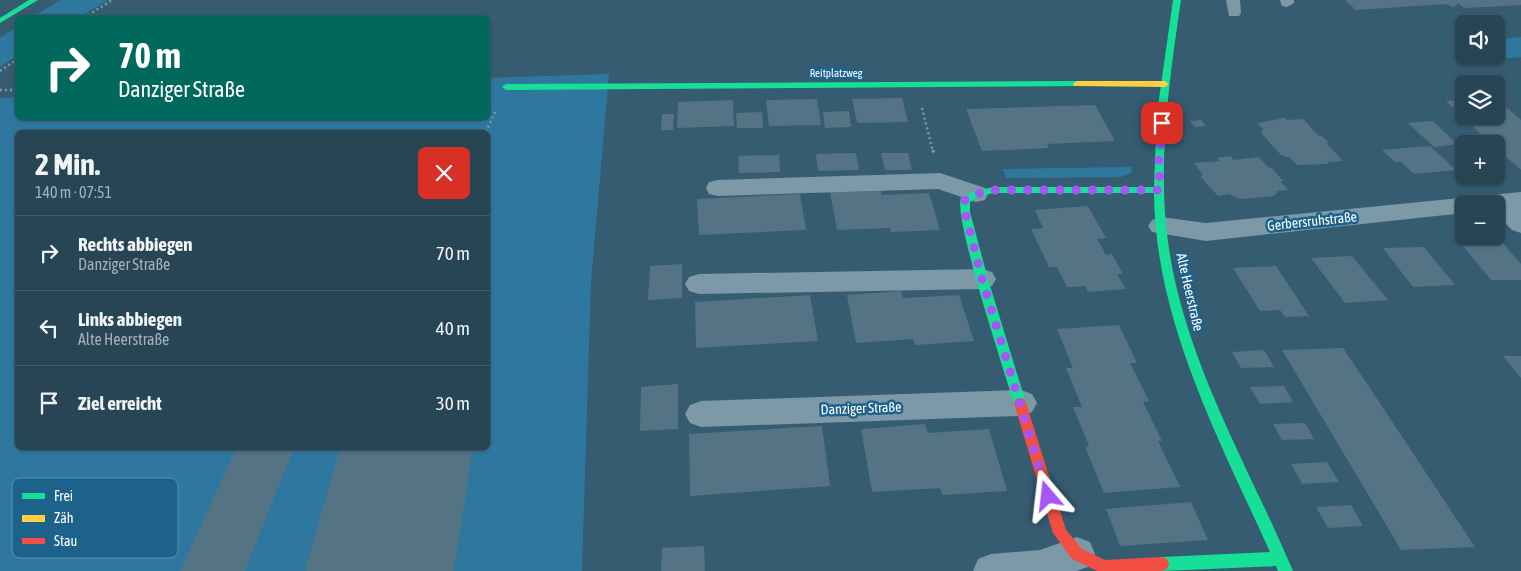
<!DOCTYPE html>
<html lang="de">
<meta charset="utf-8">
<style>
:root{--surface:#284556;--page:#344f60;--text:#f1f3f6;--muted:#a5b1b9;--line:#445d6c}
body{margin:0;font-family:"Asap Condensed",sans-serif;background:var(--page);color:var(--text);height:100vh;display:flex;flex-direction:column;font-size:19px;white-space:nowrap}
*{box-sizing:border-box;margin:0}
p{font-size:16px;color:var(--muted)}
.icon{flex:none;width:28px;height:28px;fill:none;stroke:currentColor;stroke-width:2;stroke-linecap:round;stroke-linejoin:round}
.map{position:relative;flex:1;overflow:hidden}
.panel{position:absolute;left:15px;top:130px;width:475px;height:320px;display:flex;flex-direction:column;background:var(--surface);border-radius:8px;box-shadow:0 1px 4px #0004,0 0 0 1px var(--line)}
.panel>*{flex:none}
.guide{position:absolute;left:15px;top:15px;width:475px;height:105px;border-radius:8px;box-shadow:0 1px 4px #0004,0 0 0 1px var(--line);background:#00695c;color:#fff;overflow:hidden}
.fabs{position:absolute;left:1455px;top:15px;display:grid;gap:10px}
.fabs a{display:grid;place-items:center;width:50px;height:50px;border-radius:8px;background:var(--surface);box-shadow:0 1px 4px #0004,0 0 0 1px var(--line);font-size:25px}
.pin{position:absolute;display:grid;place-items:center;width:42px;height:42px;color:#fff;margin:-21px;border-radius:10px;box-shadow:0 2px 8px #0006}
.me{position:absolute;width:55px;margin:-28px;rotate:343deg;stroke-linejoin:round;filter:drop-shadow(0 0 4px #0008)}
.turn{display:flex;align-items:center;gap:18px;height:105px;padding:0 20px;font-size:22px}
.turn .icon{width:65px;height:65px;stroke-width:2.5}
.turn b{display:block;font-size:35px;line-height:42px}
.round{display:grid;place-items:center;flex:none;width:52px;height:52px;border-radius:8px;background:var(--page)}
.overview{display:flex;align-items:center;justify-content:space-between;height:85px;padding:0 20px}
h1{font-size:30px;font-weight:700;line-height:38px}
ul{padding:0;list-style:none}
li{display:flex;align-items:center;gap:15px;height:75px;padding:0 20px;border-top:1px solid var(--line)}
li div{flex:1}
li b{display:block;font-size:19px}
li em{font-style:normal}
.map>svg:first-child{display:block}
.green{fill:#2e78a0;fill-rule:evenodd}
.building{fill:#547384}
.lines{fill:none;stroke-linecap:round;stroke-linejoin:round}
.path-far1{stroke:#7d98a6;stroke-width:2.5;stroke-dasharray:2 3;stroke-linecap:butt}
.path{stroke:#7d98a6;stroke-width:3;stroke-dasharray:2.5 4;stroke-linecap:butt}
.lane{fill:#7d98a6;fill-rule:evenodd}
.street{fill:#7d98a6;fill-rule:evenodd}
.fast{fill:#16e098;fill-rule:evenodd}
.slow{fill:#ffcf43;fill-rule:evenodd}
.jam{fill:#f24e42;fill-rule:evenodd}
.route{stroke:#a855f7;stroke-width:9;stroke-dasharray:0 16.2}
.labels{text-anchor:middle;stroke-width:5;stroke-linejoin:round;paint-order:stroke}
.far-street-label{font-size:11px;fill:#fff;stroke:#1d628b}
.street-label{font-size:14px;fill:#fff;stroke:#1d628b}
.key{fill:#1d628b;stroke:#6191ae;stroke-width:1}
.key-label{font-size:14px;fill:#fff}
</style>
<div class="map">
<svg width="1521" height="571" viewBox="0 0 1521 571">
<rect width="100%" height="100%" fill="#365c72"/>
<g class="green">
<polygon points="61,0 108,0 80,17 32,17"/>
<polygon points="17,27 17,56 0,67 0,38"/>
<polygon points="1521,37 1521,57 1499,59 1496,56 1496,39"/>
<path d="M609,74L591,282L582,571H0V98L17,97L18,118H488V78ZM18,132H488V448H18Z"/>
<polygon points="1132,167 1131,173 1121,177 1006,178 1003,169"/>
</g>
<g class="building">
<polygon points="1345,0 1521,0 1521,5 1464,8 1458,3 1454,7 1445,4 1356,10"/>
<polygon points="902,98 908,122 857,123 852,99"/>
<polygon points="1496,98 1521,120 1521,170 1496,148 1496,144 1491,144 1446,101 1464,100 1464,116 1496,116"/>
<polygon points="817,99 821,125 769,126 766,100"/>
<polygon points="733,100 734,126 677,128 678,102"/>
<polygon points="1095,105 1115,141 1047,144 1049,148 982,151 966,109"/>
<polygon points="849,111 851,127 825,128 823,112"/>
<polygon points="762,112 763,128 737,128 736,113"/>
<polygon points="662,114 674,114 673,130 661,130"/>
<polygon points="1285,118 1287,120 1303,119 1319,136 1322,136 1329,143 1326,143 1343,161 1327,162 1329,164 1297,165 1290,158 1281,155 1261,133 1263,129 1257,123"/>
<polygon points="1201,120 1206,126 1195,127 1190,121"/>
<polygon points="1433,121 1457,144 1434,147 1408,123"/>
<polygon points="1430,146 1456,170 1414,174 1401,162 1395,162 1382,150"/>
<polygon points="856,153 859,170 818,171 816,154"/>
<polygon points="881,153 908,153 912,170 885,170"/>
<polygon points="779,155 780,172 739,173 738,156"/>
<polygon points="1231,156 1233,160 1259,157 1269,168 1272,168 1283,181 1280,181 1288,190 1278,191 1274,196 1240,199 1229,194 1218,196 1200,176 1203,175 1194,163 1220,161 1217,158"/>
<polygon points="881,191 882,195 929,193 940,230 891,232 890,228 837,230 830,192"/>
<polygon points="800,194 806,230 699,235 697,199"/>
<polygon points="1088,206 1106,238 1097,239 1106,255 1112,254 1123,274 1117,274 1126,289 1088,292 1085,286 1067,287 1057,267 1049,267 1031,229 1043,228 1035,210"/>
<polygon points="1499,239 1521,264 1521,280 1491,280 1458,240"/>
<polygon points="1424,247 1455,285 1413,287 1383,248"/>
<polygon points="1352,256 1388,300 1345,303 1311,258"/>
<polygon points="682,264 682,298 648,300 650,266"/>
<polygon points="1276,266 1309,316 1285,317 1280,310 1260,311 1233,268"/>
<polygon points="901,291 903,298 959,295 974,341 915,345 913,339 856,343 847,295"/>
<polygon points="810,295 818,341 696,348 695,302"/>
<polygon points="1119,325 1137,363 1130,363 1149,401 1143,402 1162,441 1158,441 1180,487 1104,493 1085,447 1089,446 1073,407 1082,407 1066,368 1073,368 1057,329"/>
<polygon points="1343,348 1366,382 1475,547 1401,550 1282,350"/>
<polygon points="1264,350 1274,367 1241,368 1232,352"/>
<polygon points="1503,356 1521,356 1521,378"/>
<polygon points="678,384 678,429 640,431 641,387"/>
<polygon points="1284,386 1293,402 1260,404 1250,387"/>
<polygon points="1305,423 1314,439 1282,440 1273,424"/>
<polygon points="925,424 928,433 989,429 1007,491 942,495 940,488 872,492 861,429"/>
<polygon points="822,426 830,486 690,496 689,434"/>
<polygon points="236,448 294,448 245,571 180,571"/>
<polygon points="340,448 473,448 454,571 305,571"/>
<polygon points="1327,462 1339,482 1302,484 1291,464"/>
<polygon points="1191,502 1208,540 1120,546 1106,509"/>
<polygon points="1351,505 1363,526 1328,528 1316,507"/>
<polygon points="704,546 705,571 661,571 662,548"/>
</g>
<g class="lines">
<g class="path-far1">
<polyline points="84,18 112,0"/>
<polyline points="0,71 18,59"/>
<polyline points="0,90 18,90"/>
<polyline points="922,108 933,152"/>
<polyline points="486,132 496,110"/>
</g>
<polyline class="path" points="933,150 934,155"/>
<g class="lane">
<polygon points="1226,0 1240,0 1241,13 1239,16 1229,16"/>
<polygon points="1280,0 1294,0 1294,3 1287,7 1282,6"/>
</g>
<g class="street">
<polygon points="940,173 985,188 988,194 985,200 976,202 938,189 718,196 709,194 706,188 709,182 718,180"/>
<polygon points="1521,192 1521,233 1512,230 1496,214 1496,204 1464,204 1464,213 1206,241 1152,232 1148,226 1152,220 1161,217 1206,223"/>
<polygon points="982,269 992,272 996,279 992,286 982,289 699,294 689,291 685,284 689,277 699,274"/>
<polygon points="1021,390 1032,394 1037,403 1032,412 1021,416 701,427 690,423 685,414 690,405 701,401"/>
<polygon points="1077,537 1090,542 1095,554 1090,566 1077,571 973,571 978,559 991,554 1040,550"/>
</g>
<g class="fast">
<polygon points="29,0 38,0 0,23 0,18"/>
<path d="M1173,0H1181C1170,75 1159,150 1166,225C1178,350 1245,458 1293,571H1278L1276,566L1162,571L1157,569L1155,564L1157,559L1162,557L1270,552C1219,439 1155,321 1154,193H993L979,197L970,202V212L988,279L1026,403L1024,407L1020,408L1016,407L1014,403C1005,373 953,217 961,198L972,192L993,187H1154L1157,113Z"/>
<polygon points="1077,81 1081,84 1080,86 506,90 502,87 506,84"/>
</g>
<polygon class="slow" points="1077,81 1165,81 1169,84 1165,87 1074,86 1073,84"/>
<polygon class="jam" points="1020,398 1024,399 1026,403 1066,530 1082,549 1105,560 1162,557 1167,559 1169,564 1167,569 1162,571 1097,571 1072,559 1053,533 1014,403 1016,399"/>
</g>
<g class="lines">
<polyline class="route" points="1048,496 982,279 965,212 965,200 976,194 993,190 1160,190 1159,161 1162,123"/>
</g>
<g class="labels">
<g class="far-street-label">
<text x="836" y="77">Reitplatzweg</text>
</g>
<g class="street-label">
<text transform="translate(1312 221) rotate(-6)" y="5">Gerbersruhstraße</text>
<text transform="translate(1190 292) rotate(77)" y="5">Alte Heerstraße</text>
<text transform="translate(861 408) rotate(-2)" y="5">Danziger Straße</text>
</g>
</g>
<rect x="12" y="478" width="166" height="80" rx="8" class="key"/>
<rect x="22" y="493" width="23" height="6" fill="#16e098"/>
<rect x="22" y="515" width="23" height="7" fill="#ffcf43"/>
<rect x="22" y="538" width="23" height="6" fill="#f24e42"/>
<g class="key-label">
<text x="54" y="501">Frei</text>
<text x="54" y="523">Zäh</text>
<text x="54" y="546">Stau</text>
</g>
</svg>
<div class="fabs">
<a><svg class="icon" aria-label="sound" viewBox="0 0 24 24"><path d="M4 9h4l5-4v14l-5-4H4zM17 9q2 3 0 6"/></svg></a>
<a><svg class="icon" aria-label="layers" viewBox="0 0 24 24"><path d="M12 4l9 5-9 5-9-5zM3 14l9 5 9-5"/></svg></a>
<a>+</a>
<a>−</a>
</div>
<div class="pin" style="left:1162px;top:123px;background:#d93025"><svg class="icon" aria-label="arrive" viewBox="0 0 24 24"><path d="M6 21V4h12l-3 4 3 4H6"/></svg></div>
<svg class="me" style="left:1048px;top:496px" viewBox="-20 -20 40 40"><path d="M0-17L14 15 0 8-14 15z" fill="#a855f7" stroke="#fff" stroke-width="4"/></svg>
<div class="guide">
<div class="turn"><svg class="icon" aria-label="right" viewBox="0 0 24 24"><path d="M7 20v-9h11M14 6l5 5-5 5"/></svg><div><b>70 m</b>Danziger Straße</div></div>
</div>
<section class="panel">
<div class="overview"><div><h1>2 Min.</h1><p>140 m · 07:51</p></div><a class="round" style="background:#d93025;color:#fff"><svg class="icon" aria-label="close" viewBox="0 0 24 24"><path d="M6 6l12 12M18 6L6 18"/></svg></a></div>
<ul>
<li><svg class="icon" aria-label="right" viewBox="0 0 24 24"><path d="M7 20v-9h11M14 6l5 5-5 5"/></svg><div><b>Rechts abbiegen</b><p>Danziger Straße</p></div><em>70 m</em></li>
<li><svg class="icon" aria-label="left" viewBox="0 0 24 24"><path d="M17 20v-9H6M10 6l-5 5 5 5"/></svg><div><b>Links abbiegen</b><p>Alte Heerstraße</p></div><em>40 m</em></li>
<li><svg class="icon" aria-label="arrive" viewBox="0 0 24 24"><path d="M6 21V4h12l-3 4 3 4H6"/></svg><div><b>Ziel erreicht</b></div><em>30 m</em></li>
</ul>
</section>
</div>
